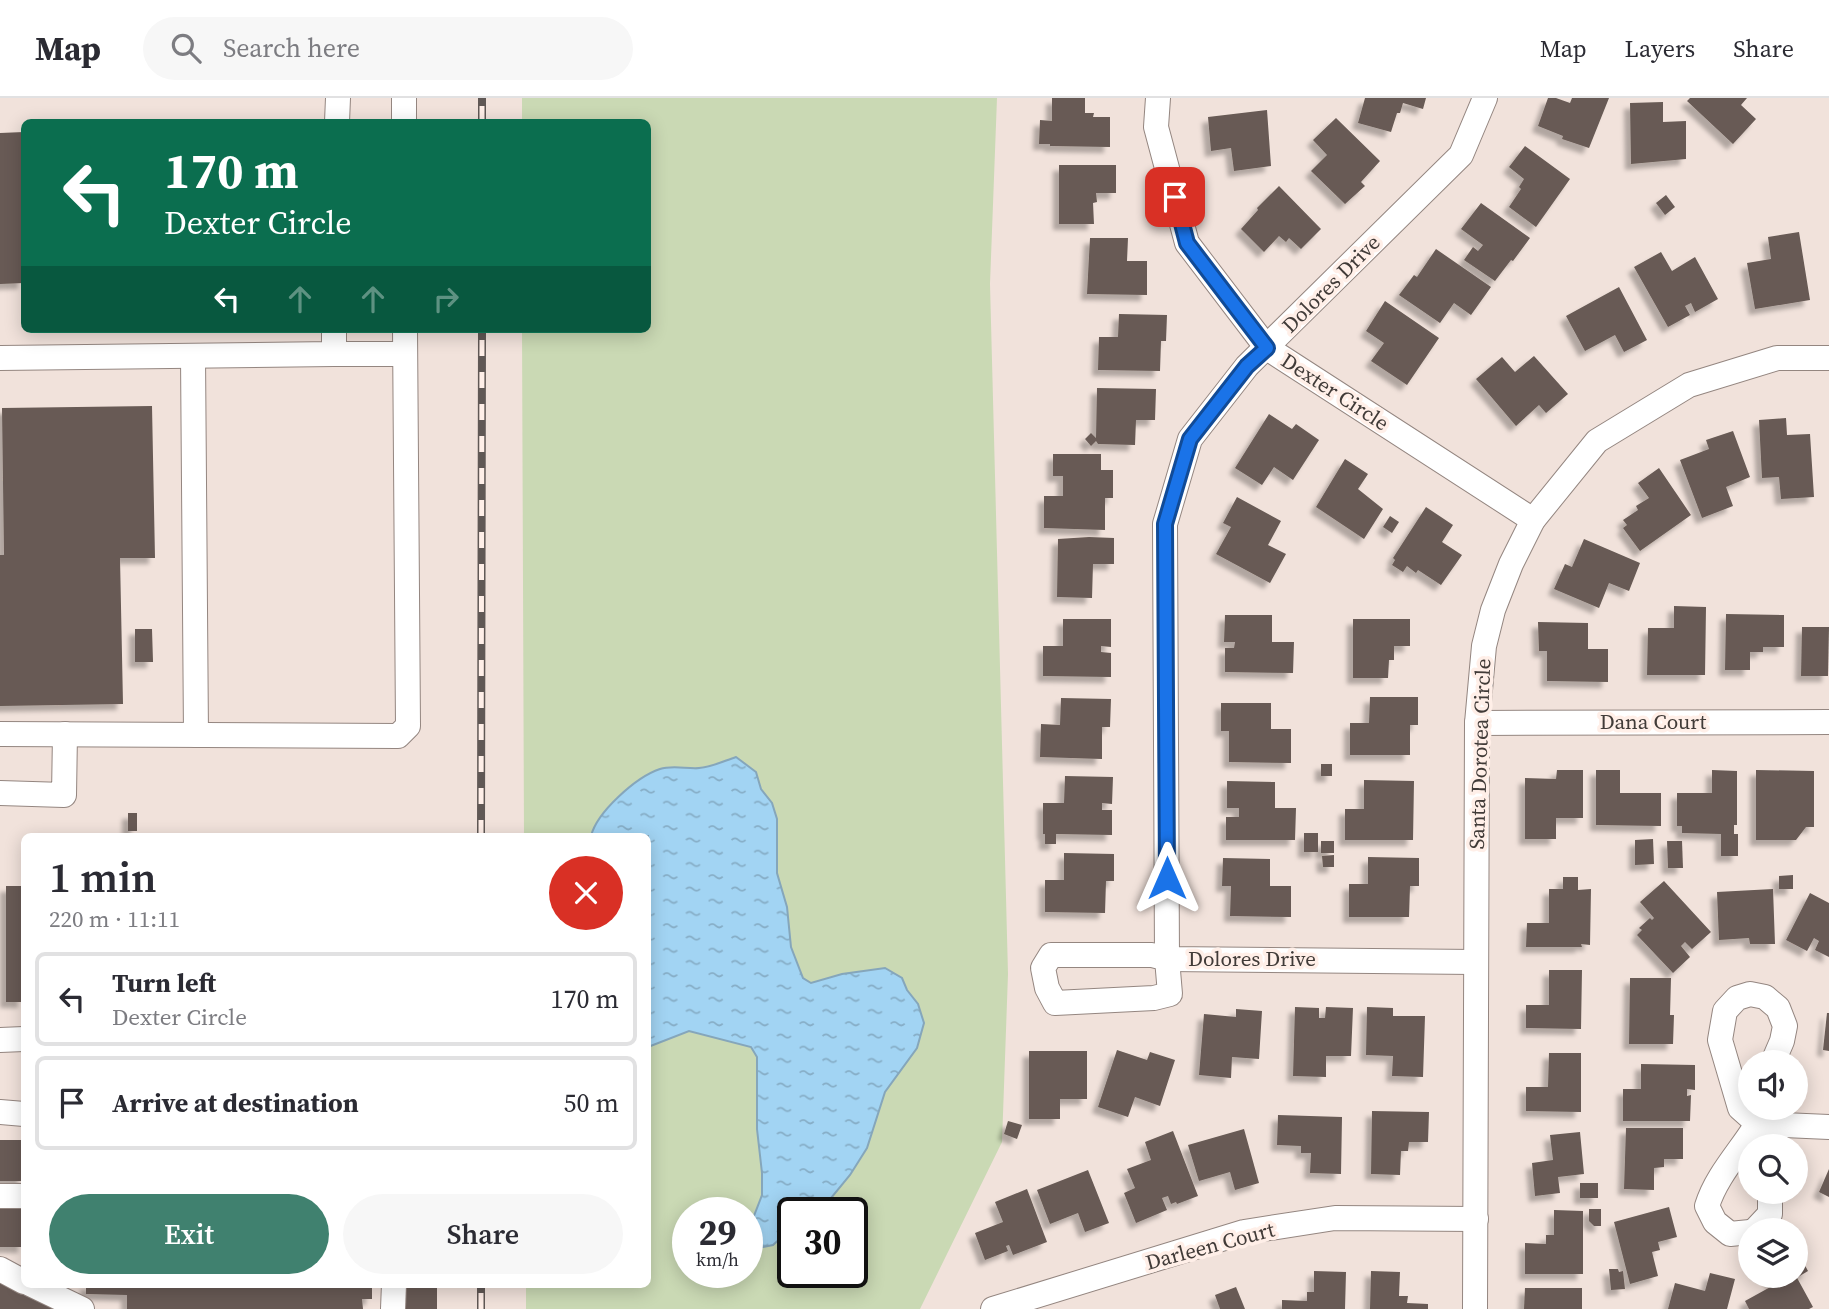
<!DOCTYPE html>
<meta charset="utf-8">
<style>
:root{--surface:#fff;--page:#f7f7f7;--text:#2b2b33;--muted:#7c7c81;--line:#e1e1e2;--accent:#40816f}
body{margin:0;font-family:"Source Serif 4",serif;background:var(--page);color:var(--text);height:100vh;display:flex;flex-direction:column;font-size:26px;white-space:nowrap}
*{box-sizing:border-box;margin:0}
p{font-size:23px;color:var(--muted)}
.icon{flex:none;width:38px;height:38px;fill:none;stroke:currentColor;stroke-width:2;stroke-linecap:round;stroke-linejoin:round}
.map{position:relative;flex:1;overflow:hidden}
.details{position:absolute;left:21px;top:735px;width:630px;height:455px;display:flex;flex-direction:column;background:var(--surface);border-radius:10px;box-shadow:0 4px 18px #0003}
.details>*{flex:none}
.guide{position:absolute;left:21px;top:21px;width:630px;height:214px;border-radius:10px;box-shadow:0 4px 18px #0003;background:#0b6e4f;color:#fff;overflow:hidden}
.tools{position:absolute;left:1738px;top:952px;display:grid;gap:14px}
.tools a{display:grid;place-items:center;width:70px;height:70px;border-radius:50%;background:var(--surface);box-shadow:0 4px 18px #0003;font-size:35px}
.speed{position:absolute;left:672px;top:1099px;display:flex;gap:14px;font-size:35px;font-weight:700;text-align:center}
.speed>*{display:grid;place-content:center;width:91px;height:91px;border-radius:50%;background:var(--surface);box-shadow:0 4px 18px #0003;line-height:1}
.speed small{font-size:18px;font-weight:400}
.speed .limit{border:4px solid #111;border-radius:10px;background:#fff;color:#111}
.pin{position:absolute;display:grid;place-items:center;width:60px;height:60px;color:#fff;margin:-30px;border-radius:14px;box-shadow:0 4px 10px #0006}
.me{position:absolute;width:77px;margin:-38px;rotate:0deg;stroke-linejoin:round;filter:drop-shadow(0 0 5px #0008)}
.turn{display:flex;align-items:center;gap:24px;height:147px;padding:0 28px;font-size:32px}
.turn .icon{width:91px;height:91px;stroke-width:2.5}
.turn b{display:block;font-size:49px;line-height:60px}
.lanes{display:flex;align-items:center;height:66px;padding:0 28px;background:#0003;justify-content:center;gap:35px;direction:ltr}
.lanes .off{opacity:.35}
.round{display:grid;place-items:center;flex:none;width:74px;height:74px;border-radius:37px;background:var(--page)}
.summary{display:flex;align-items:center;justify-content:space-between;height:119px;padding:0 28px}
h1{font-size:42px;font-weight:600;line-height:52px}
.action{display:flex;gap:14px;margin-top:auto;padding:14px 28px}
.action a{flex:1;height:80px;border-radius:42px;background:var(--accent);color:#fff;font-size:28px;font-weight:600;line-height:80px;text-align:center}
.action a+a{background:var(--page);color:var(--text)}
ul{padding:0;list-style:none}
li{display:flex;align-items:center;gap:21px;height:94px;margin:0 14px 10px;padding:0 14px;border:4px solid var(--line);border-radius:10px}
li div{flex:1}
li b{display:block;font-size:26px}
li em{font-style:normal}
header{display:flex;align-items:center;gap:42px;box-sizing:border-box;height:98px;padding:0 35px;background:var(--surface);border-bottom:2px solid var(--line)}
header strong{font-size:33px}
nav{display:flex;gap:38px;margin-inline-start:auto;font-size:24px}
.search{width:490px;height:63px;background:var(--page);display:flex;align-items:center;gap:18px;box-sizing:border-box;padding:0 24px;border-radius:38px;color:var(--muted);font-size:26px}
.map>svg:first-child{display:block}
.green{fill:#cad9b4;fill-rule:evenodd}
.water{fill:url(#water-ripples);stroke:#85a6bb;stroke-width:2}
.building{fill:#675a54;filter:url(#shadow)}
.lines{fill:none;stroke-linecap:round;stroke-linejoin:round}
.minor-casing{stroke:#948680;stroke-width:26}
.minor{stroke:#fff;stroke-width:24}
.rail-casing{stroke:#605855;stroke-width:8}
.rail{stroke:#ffefe8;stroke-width:5;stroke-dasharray:16;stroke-linecap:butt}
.route-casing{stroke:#114b97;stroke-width:18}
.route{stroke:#1a73e8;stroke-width:12}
.labels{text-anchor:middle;stroke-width:7;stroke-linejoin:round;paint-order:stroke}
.street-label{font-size:21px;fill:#413b38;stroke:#ffefe8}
</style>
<header>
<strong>Map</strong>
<div class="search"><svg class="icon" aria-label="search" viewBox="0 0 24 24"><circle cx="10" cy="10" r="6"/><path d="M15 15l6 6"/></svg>Search here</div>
<nav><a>Map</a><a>Layers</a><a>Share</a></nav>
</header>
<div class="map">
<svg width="1829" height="1211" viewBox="0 0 1829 1211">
<defs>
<pattern id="water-ripples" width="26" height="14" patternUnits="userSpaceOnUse" patternTransform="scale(1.75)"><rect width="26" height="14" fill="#a2d4f3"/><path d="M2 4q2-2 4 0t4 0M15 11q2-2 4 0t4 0" fill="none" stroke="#86adc6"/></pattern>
<filter id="shadow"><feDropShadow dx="-6" dy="6" stdDeviation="2" flood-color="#0004"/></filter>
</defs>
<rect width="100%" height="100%" fill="#f1e2db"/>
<path class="green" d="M522,0H997L990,186L1008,876L1002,1044L920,1211H526V1187L648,1186V738H524L522,231H648V24H522ZM688,1115H747V1174H688ZM793,1115H852V1174H793Z"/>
<path class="water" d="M736,659L756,674L761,691L772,705L777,721V775L787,809L791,849L803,880L811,885L842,876L885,870L902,880L907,892L918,906L924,925L917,950L885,994L867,1050L850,1077L827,1105L810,1115H793V1129L773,1147L758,1150L747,1142V1136L762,1097V1075L757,1031V959L751,949L689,933L648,949V738H591C597,714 636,679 660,671C672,667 687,671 699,670C712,669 724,663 736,659Z"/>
<g class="building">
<polygon points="1052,0 1085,0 1085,15 1094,15 1093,19 1110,19 1110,49 1050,48 1050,46 1039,46 1040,22 1052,23"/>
<polygon points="1365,0 1426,0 1423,11 1403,5 1400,15 1397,15 1391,34 1358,25"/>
<polygon points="1548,0 1556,0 1570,5 1572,0 1609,0 1589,50 1562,41 1563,38 1538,28"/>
<polygon points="1690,0 1747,0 1741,7 1756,21 1733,46 1687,3"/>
<polygon points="1663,4 1663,24 1686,23 1686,61 1631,66 1630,5"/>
<polygon points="1267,12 1271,68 1234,73 1231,50 1211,53 1208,19"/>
<polygon points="1336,20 1380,63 1361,84 1365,88 1345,106 1311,73 1327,57 1313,42"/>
<polygon points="24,34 24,185 0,186 0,35"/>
<polygon points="1525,48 1570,81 1536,129 1509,109 1521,91 1519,89 1524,81 1509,69"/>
<polygon points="1059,67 1116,67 1116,95 1096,95 1097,104 1093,105 1094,126 1059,126"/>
<polygon points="1279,88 1321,131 1301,151 1289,140 1286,144 1279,138 1264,154 1241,131 1258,112 1257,110"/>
<polygon points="1666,97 1675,109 1665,117 1656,105"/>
<polygon points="1481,105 1530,140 1513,163 1511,162 1495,183 1464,162 1473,149 1478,153 1483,147 1461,131"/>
<polygon points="1799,134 1810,202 1755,211 1747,165 1771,161 1768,139"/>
<polygon points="1090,140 1128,140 1127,163 1147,163 1147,197 1087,196"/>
<polygon points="1436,151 1491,189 1471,217 1454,205 1440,225 1399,197 1414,177 1417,179"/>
<polygon points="1661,154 1672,173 1695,159 1718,201 1695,214 1691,205 1685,208 1690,217 1668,229 1634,169"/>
<polygon points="1619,189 1647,242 1624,254 1615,237 1585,253 1566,218"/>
<polygon points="1385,203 1439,240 1407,287 1371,263 1384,245 1366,233"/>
<polygon points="1119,216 1167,217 1166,243 1161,243 1160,273 1098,272 1099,239 1118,239"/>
<polygon points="1534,258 1568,296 1546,315 1539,307 1516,328 1476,281 1502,259 1515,274"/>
<polygon points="1097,290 1156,291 1155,322 1136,322 1135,347 1098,346 1096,343 1091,348 1085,341 1091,335 1096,340"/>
<polygon points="152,308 155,460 120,460 123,606 0,608 0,457 4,457 2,310"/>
<polygon points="1269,316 1292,331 1296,326 1319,342 1293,382 1274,369 1262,387 1235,370"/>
<polygon points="1786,320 1787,337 1810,336 1814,399 1781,401 1779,379 1762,380 1759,322"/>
<polygon points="1733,333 1750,379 1726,389 1733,408 1702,420 1680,362 1709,351 1706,342"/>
<polygon points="1053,356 1101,356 1101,372 1113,372 1113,400 1105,400 1105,432 1044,430 1044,398 1063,398 1063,378 1053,378"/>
<polygon points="1345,361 1368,376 1358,391 1383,411 1364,441 1316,409"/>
<polygon points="1659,370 1691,417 1640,453 1623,430 1627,427 1623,422 1638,412 1636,408 1649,400 1638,385"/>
<polygon points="1237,399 1281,423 1268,447 1286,456 1270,485 1216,456 1231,429 1223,425"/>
<polygon points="1426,409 1453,427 1442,444 1462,457 1441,487 1418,472 1416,475 1407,468 1403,474 1392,467 1395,462 1393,460"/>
<polygon points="1390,418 1399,424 1392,435 1383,429"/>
<polygon points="1089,439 1114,440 1114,466 1093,466 1092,500 1057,499 1058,441"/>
<polygon points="1584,441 1640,465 1629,493 1609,485 1599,510 1554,491 1565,466 1572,469"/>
<polygon points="1674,508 1706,509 1705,577 1647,577 1648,530 1674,530"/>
<polygon points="1726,516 1784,517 1784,549 1763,549 1763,554 1750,554 1750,572 1725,572"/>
<polygon points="1225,517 1272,517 1272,544 1294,544 1293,575 1225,574 1225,550 1234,550 1235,544 1224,544"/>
<polygon points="1063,521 1111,521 1111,549 1101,548 1101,554 1111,555 1111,579 1043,578 1043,548 1063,548"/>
<polygon points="1353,521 1410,521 1410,548 1394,548 1394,562 1389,562 1388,580 1353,580"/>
<polygon points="1538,524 1588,525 1588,551 1608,551 1608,584 1547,583 1547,553 1539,553"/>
<polygon points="1802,529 1829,529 1828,578 1801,578"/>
<polygon points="135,531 152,531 153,564 135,564"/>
<polygon points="1370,599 1418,599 1418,627 1410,627 1410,657 1350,657 1350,625 1369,625"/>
<polygon points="1061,600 1111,601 1110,629 1102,629 1102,661 1040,659 1041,626 1060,627"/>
<polygon points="1221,605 1271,605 1271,631 1291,631 1291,665 1229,664 1229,633 1221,633"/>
<rect x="1321" y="666" width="11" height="12"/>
<polygon points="1557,672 1583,672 1583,720 1556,720 1556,741 1525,741 1525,680 1556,681"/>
<polygon points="1596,672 1620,672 1620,695 1661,695 1661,728 1596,727"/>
<polygon points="1712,672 1737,673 1737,727 1734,727 1734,736 1738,736 1738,758 1721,758 1721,736 1682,735 1682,728 1677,728 1677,695 1712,695"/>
<polygon points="1756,672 1814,673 1814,729 1806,729 1796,742 1756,742"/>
<polygon points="1065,678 1113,679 1112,706 1102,705 1102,712 1112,712 1112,737 1056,736 1056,746 1045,746 1045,736 1043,736 1043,705 1064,705"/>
<polygon points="1364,682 1414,683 1413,742 1345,742 1345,711 1364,711"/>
<polygon points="1227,683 1275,684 1275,710 1296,710 1295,742 1226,742 1226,719 1239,719 1239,710 1227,710"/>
<rect x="128" y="715" width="9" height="18"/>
<rect x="1304" y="735" width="14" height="19"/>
<polygon points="1653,741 1654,766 1635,767 1635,742"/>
<rect x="1321" y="743" width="13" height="12"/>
<polygon points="1667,743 1682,743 1683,770 1668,770"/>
<polygon points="1064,755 1114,756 1114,783 1106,783 1105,815 1045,814 1045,782 1064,782"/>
<polygon points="1334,757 1334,769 1323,769 1322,758"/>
<polygon points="1368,759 1419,760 1419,788 1410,788 1409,819 1349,819 1349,786 1368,786"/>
<polygon points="1223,760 1270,761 1270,788 1291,788 1291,819 1230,818 1231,788 1222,788"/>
<polygon points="1793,777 1793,791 1779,791 1779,778"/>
<polygon points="1563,779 1578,779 1578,792 1591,791 1590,847 1581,846 1582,849 1526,849 1527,825 1549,825 1549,791 1563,791"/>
<polygon points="1664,783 1711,834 1692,851 1685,844 1681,848 1690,859 1673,875 1637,837 1642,832 1639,830 1650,820 1652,822 1654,820 1640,804"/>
<rect x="6" y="788" width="18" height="116"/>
<polygon points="1773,791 1775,846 1750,846 1749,840 1719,842 1717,794"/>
<polygon points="1810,795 1829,805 1829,859 1815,852 1819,843 1814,840 1807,853 1786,842"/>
<polygon points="1549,872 1582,872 1581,931 1526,930 1526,907 1549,907"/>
<polygon points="1630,880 1671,880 1670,917 1674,917 1673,946 1629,946"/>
<polygon points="1295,909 1319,910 1319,920 1325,920 1326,909 1353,910 1351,958 1326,958 1326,979 1293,978"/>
<polygon points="1367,909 1393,910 1393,918 1425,918 1423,979 1392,978 1393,958 1366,957"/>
<polygon points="1236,911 1262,913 1259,961 1232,959 1231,980 1199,977 1204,916 1236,919"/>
<polygon points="1827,915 1829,915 1829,953 1823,952"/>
<polygon points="1117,952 1147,962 1150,954 1175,962 1160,1008 1135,999 1128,1019 1098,1009"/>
<polygon points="1029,953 1087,953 1087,1001 1060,1001 1060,1021 1029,1021"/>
<polygon points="1549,955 1581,955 1581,1014 1526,1013 1526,989 1548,989"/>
<polygon points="1641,966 1695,967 1695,992 1687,991 1687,998 1691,997 1690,1023 1623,1023 1623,991 1641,991"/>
<polygon points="1372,1013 1429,1014 1428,1044 1409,1044 1408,1053 1401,1053 1400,1077 1371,1076"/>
<polygon points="1278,1017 1342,1019 1341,1076 1310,1075 1311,1055 1301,1055 1301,1048 1277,1047"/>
<polygon points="1008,1023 1022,1027 1017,1041 1004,1036"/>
<polygon points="1626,1030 1683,1030 1683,1061 1664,1061 1664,1069 1654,1070 1654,1092 1624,1091"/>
<polygon points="1244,1031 1259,1085 1235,1092 1230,1074 1199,1083 1188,1047"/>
<polygon points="1173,1033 1198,1098 1177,1106 1176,1104 1171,1106 1168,1098 1162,1100 1167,1112 1136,1125 1124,1095 1135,1090 1127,1071 1151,1062 1145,1044"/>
<polygon points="1580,1034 1584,1076 1558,1079 1560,1095 1535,1098 1532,1065 1553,1062 1550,1037"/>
<rect x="0" y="1042" width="24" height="41"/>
<polygon points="1829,1071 1829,1099 1819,1094"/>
<polygon points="1088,1072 1109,1125 1085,1134 1078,1115 1050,1126 1037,1092"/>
<rect x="1580" y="1085" width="18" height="15"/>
<polygon points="1027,1091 1047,1144 1013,1157 1009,1147 1006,1148 1008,1153 985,1162 975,1135 1003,1124 995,1104"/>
<rect x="0" y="1107" width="24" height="42"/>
<polygon points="1669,1109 1677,1139 1658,1144 1660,1152 1652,1154 1658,1178 1630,1186 1614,1124"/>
<polygon points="1589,1111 1601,1111 1601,1128 1594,1128 1589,1123"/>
<polygon points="1554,1112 1583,1113 1583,1176 1525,1176 1525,1145 1546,1146 1546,1137 1554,1137"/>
<polygon points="1802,1162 1808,1173 1798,1179 1796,1166"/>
<polygon points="1609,1171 1618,1171 1619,1174 1623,1173 1625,1191 1611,1192"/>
<polygon points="1314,1173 1346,1174 1345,1211 1282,1211 1282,1202 1307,1203 1307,1194 1314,1194"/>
<polygon points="1371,1173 1400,1174 1399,1198 1408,1198 1407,1205 1428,1206 1428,1211 1370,1211"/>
<polygon points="1710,1175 1735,1181 1727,1211 1668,1211 1675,1185 1705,1193"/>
<polygon points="1768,1178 1796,1178 1813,1209 1809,1211 1749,1211 1745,1203 1774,1187"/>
<polygon points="0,1184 56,1211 0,1211"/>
<polygon points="86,1186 372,1186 372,1201 362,1201 363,1211 127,1211 127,1197 86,1196"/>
<rect x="405" y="1186" width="32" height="25"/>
<polygon points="1236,1189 1245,1211 1220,1211 1215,1197"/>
<polygon points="1525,1190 1582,1190 1582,1211 1524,1211"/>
</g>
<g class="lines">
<g class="minor-casing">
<g id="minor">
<polyline points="404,0 404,24"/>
<polyline points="1158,0 1156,29 1187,145 1267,250 1533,422"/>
<polyline points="337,24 338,0"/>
<polyline points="334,256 405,256"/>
<polyline points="193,258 196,637"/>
<polyline points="0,260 334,256 334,231"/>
<polyline points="1477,625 1829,624"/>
<polyline points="0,636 398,638 408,628 405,231"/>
<polyline points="0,695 64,697 65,636"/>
<polygon points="1051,857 1152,857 1167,861 1170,896 1154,900 1055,905 1047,890 1043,870"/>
<polyline points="1475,864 1167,861 1165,426 1190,341 1247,268 1461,57 1485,0"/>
<polyline points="0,942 24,941"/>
<polyline points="0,1014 24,1016"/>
<polyline points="1758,1026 1829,1029"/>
<polyline points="1766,1048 1758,1026 1740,1010 1720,942 1725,913 1737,900 1750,896 1765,899 1778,910 1785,928 1782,943 1773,964"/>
<polyline points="0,1098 24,1098"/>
<polyline points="1755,1132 1770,1116 1770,1094"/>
<path d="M1750,1134L1730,1136L1715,1124L1707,1108C1718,1072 1750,1044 1766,1010"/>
<polyline points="0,1171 24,1184"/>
<polyline points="30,1186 82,1211"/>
<polyline points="393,1211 394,1186"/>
<polyline points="993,1211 1244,1134 1335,1120 1476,1121"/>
<polyline points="1475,1211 1477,625 1484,548 1493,512 1511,466 1533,422 1597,343 1689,287 1777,260 1829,260"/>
</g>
</g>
<use href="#minor" class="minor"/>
<g class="rail-casing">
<g id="rail">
<polyline points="482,24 482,0"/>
<polyline points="481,738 482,231"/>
<polyline points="481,1211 481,1186"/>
</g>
</g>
<use href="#rail" class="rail"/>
</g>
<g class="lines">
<g class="route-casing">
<polyline id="route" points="1167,780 1165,426 1190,341 1247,268 1267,250 1187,145 1175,99"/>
</g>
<use href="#route" class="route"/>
</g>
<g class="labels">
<g class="street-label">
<text transform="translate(1331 186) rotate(-45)" y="7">Dolores Drive</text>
<text transform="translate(1335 294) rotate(33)" y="7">Dexter Circle</text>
<text x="1653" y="631">Dana Court</text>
<text transform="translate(1480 656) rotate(-88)" y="7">Santa Dorotea Circle</text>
<text x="1252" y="868">Dolores Drive</text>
<text transform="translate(1210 1148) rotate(-15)" y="7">Darleen Court</text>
</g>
</g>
</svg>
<div class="tools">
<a><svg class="icon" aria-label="sound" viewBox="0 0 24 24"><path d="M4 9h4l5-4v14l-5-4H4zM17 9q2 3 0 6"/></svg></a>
<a><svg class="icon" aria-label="search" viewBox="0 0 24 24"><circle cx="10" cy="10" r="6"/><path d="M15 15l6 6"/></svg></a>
<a><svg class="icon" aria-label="layers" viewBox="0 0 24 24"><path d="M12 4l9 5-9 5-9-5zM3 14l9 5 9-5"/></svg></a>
</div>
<div class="speed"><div>29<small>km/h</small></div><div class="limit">30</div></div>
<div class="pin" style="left:1175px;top:99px;background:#d93025"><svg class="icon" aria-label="arrive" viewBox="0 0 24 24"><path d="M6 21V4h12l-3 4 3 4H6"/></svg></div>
<svg class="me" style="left:1167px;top:780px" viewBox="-20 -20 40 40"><path d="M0-17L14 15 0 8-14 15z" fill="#1a73e8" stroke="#fff" stroke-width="4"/></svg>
<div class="guide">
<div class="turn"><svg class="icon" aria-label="left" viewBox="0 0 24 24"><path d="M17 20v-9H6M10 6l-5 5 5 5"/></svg><div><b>170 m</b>Dexter Circle</div></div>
<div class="lanes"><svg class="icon" aria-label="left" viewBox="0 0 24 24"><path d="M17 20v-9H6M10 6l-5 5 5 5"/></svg><svg class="icon off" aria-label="ahead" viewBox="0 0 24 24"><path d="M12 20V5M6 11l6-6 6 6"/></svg><svg class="icon off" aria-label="ahead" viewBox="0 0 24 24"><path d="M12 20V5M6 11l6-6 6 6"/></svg><svg class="icon off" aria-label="right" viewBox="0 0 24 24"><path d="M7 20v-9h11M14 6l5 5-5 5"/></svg></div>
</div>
<section class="details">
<div class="summary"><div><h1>1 min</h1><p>220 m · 11:11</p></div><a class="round" style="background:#d93025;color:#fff"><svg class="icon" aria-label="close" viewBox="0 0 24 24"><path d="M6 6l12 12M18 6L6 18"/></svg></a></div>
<ul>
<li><svg class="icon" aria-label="left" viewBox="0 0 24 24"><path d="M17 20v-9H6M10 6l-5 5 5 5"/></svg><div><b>Turn left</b><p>Dexter Circle</p></div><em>170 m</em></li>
<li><svg class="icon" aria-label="arrive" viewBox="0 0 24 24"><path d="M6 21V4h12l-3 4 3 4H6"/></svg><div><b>Arrive at destination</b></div><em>50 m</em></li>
</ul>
<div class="action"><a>Exit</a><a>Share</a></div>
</section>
</div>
